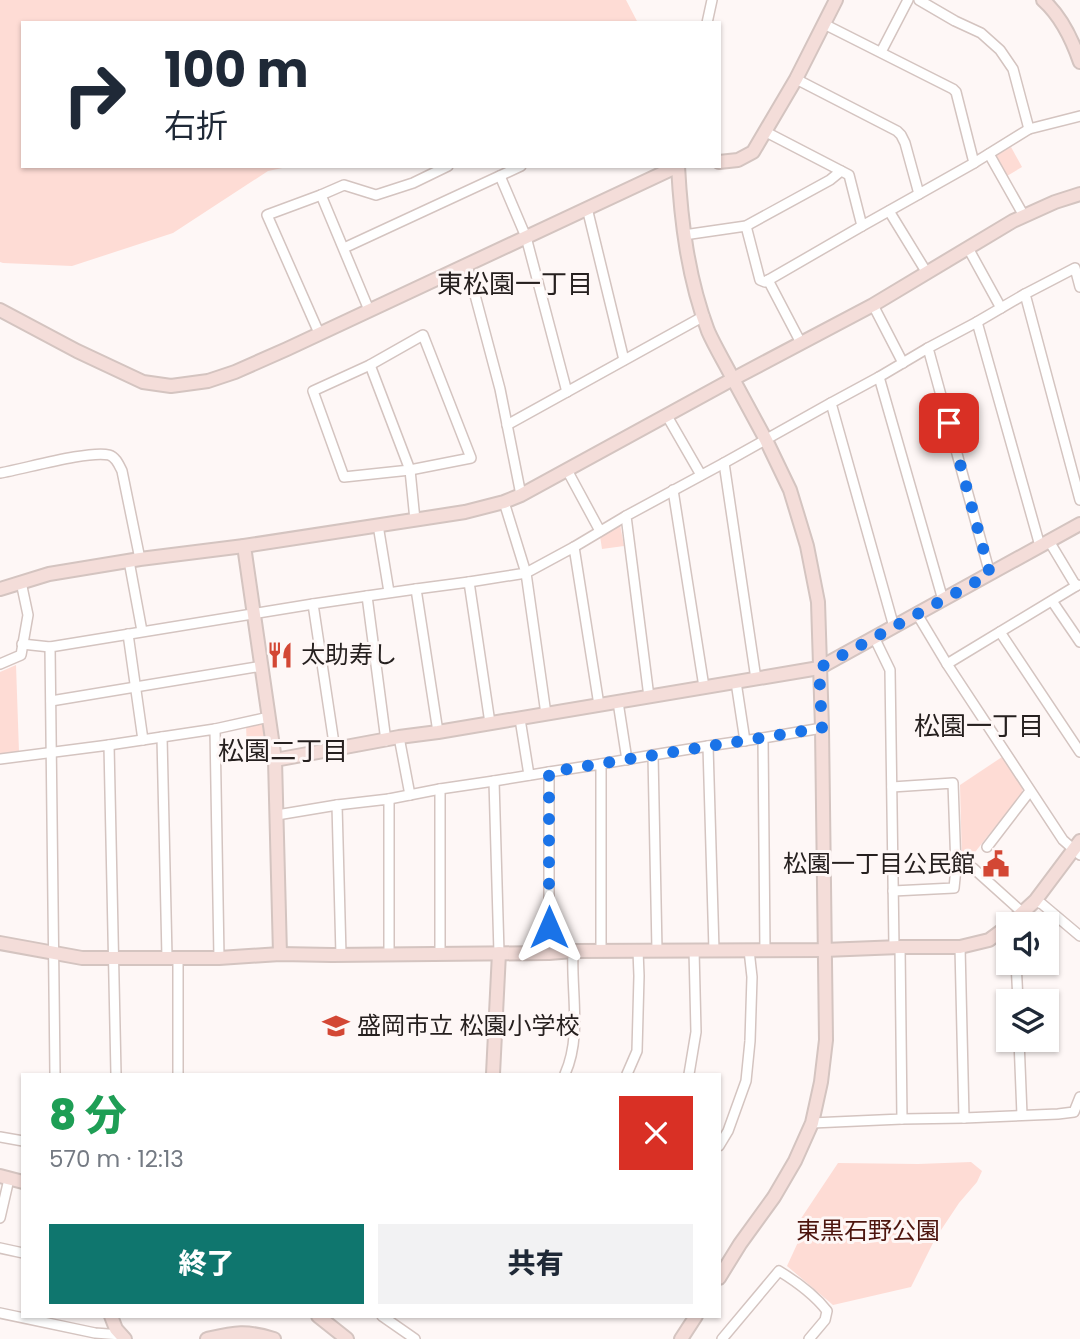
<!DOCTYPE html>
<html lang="ja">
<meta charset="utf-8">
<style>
:root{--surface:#fff;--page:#f2f2f3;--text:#1f2937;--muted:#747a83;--accent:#0f766e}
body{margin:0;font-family:Poppins,"Noto Sans JP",sans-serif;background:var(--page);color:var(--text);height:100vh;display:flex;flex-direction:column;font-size:26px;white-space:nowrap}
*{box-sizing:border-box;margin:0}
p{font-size:23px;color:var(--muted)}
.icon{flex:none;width:38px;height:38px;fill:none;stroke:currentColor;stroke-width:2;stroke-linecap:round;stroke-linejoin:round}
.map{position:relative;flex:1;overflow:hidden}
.panel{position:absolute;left:21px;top:1073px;width:700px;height:245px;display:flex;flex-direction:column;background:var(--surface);border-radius:0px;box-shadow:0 2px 5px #0004}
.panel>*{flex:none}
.guide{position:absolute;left:21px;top:21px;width:700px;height:147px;border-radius:0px;box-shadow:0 2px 5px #0004;background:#fff;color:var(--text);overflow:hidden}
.fabs{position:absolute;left:996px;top:912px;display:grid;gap:14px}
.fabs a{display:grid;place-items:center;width:63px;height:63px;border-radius:0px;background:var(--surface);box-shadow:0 2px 5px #0004;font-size:35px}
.pin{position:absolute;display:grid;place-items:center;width:60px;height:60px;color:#fff;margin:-30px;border-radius:14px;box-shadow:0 4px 10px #0006}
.me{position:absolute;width:77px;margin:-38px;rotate:0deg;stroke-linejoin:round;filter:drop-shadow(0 0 5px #0008)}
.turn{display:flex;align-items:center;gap:24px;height:147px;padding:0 28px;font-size:32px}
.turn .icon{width:91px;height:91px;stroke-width:2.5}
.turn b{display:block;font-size:49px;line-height:60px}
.round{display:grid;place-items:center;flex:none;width:74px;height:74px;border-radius:0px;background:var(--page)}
.headline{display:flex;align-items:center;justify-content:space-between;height:119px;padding:0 28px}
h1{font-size:42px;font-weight:800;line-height:52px;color:#1e9e55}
.cta{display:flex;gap:14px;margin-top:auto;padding:14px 28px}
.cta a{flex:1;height:80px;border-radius:0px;background:var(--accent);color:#fff;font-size:28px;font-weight:800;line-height:80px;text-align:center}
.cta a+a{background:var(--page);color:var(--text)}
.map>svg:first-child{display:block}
.green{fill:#fedcd5}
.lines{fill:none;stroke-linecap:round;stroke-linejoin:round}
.street-casing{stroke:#d4c4c0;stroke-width:12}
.secondary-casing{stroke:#d4c4c0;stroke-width:16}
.street{stroke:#fff;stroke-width:9}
.secondary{stroke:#f4ddd9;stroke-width:12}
.route{stroke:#1a73e8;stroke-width:12;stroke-dasharray:0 21.6}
.labels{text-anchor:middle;stroke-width:6;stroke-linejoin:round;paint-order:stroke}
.poi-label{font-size:24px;fill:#26201f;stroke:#fef7f6;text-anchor:start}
.park-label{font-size:24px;fill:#4d150e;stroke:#fef7f6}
.neighbourhood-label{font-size:26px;fill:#26201f;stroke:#fef7f6}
</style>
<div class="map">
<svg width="1080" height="1339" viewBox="0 0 1080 1339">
<rect width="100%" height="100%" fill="#fef7f6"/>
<g class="green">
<polygon points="0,0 626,0 638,23 23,23 23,166 292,166 268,171 173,233 72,266 3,263 0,262"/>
<polygon points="1011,147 1022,167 1007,176 996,155"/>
<polygon points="620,524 624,546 602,549 600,536"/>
<polygon points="16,665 19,752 0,754 0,672"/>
<polygon points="262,723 266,750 247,750 246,725"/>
<polygon points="1002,757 1023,787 1022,793 968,861 962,862 960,785"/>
<polygon points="971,1162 982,1171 977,1182 959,1203 935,1239 911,1287 833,1305 787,1266 805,1227 798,1223 838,1163 918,1164"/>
</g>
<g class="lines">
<g class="street-casing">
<g id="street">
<polyline points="919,0 955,21 981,33 1000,50 1013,69 1029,129 1080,116"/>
<polyline points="707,23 712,0"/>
<polyline points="881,52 908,0"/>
<polyline points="796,79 897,131 901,135 905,143 919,194 974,163 956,92 953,89 824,24"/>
<polyline points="989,154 1024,216"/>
<polyline points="974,163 1029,129"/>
<polyline points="500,176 526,237 567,392"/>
<polyline points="321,195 344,185 376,195 413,183 448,166"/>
<polyline points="587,208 624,360"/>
<polyline points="889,211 927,273"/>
<polyline points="746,226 760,280 765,282 862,226 849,175 766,132"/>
<polyline points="862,226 919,194"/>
<polyline points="684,235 746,226 830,180 841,171"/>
<polyline points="344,248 521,166"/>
<polyline points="968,248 1001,308"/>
<polyline points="467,265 500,389 521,495"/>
<polyline points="768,280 801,343"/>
<polyline points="1080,287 1075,268 1025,294 1080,500"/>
<polyline points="873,305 903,363"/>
<polyline points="977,322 1025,294"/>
<polyline points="319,333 267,215 321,195 369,310"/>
<polygon points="423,335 471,458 410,470 344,477 313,391 370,365"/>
<polyline points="370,365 410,470 415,520"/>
<polyline points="879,377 928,348"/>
<polyline points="667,416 701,475"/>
<polyline points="507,425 704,316"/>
<polyline points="567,470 600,531"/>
<path d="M0,473C24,469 89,450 109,455C116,457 119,465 122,471L140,559"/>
<polyline points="673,490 704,687"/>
<polyline points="378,525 389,592"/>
<polyline points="1049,541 1076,586 1078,585"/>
<polyline points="574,547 626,516"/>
<polyline points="129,561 142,631"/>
<polyline points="990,574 928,348 977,322 1040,546"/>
<polyline points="469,582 526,573 504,502"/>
<polyline points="1076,586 947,664 1063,840 1080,855"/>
<polyline points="367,596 416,589"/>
<polyline points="1052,601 1080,642"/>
<polyline points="917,614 947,664"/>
<polyline points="894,627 831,403 879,377 943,600"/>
<polyline points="1000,632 1080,752"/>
<polyline points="128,634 143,740"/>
<polyline points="874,637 890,670 894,947"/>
<polyline points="22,644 50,647"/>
<polyline points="0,664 21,655 28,615 21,582"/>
<polyline points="756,679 724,463 831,403"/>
<polyline points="736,682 745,741"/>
<polyline points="649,697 626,516 724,463"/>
<polyline points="51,701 262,666"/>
<polyline points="618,702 627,760"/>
<polyline points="546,714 526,573 574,547 599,705"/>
<polyline points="520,719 529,775"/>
<polyline points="215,729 269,717"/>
<polyline points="438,732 416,589 469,582 490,723"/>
<polyline points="399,737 410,795"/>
<polyline points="109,745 162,737"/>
<polyline points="708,746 763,738"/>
<polyline points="335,750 313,604 367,596 386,741"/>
<polyline points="0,759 109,745 116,1074"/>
<polyline points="601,764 653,755"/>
<polyline points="494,781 549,772"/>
<polyline points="892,787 953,783 956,868 954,888 893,891"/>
<polyline points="389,799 440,789"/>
<polyline points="277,815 337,805"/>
<polyline points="987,847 1030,791"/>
<polyline points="956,868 973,868 1023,913"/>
<polyline points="1035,901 1042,904 1080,936"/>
<polyline points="960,947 964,1118 1058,1114 1074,1112 1080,1097"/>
<polyline points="657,950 653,755 708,746 714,950"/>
<polyline points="765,950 763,738 822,728"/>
<polyline points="440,953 440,789 494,781 499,953"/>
<polyline points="549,953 549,772 601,764 601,951"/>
<polyline points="341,955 337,805 389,799 389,955"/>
<polyline points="167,957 162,737 215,729 219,958"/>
<polyline points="1016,962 1018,1001"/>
<polyline points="1019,1040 1022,1115"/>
<polyline points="55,1074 50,647 313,604"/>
<polyline points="178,1074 178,957"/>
<path d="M565,1074C582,1036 571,992 573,951"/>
<polyline points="627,1074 637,1051 639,976 638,950"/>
<polyline points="689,1074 696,1032 694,950"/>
<polyline points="902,1119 964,1118"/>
<polyline points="812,1123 902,1119 900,947"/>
<polyline points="0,1137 23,1141"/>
<polyline points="719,1146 728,1131 746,1081 750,1041 752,977 749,950"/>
<polyline points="0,1218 9,1179"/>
<polyline points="0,1248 23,1253"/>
<polyline points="0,1313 95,1333 121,1335"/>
<polyline points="382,1316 415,1339"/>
<path d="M722,1339L779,1271C797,1282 814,1294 827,1311L825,1320L809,1339"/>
</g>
</g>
<g class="secondary-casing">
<g id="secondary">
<path d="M1043,0C1061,16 1072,39 1080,62"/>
<polyline points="719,162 738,160 753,152 796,79 836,0"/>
<polyline points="0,310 77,351 143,382 171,386 208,381 235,372 287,349 678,166"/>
<polyline points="244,546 275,760 280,954"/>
<path d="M0,589L49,574L140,559L244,546L465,512L504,502L521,495L733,379C725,363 715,347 708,331C688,278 681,222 678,166"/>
<polyline points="275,760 399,737 438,732 819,668 1080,524"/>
<polyline points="1010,924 1035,901 1080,841"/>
<polyline points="0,943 82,958 219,958 280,954 332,955 549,953 573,951 824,950 900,947 960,947 989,940 1008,926"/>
<polyline points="493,1074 499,953"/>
<polyline points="0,1176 23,1182"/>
<polyline points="719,1278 740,1244 774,1197 795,1161 812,1123 821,1082 826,1040 822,728 818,602 807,546 790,490 766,440 733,379 873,305 1013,221 1055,202 1080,194"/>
<polyline points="111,1316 116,1329 125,1339"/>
<polyline points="318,1316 347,1339"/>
<path d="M207,1339C234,1333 246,1330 274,1339"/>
<polyline points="681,1339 696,1316"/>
</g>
</g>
<use href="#street" class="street"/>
<use href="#secondary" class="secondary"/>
</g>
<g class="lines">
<polyline class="route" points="549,927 549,772 822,728 819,668 990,574 949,423"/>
</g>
<defs>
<g id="restaurant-bare" transform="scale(2.1)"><path d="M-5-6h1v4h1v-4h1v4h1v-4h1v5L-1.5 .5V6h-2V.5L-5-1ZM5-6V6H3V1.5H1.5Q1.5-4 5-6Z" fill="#d34734" stroke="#fef7f6" stroke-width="2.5" paint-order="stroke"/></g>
<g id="civic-bare" transform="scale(2.1)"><path d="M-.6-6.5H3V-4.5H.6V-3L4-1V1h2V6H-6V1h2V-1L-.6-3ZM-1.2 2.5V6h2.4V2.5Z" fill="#d34734" stroke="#fef7f6" stroke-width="2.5" paint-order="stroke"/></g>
<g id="school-bare" transform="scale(2.1)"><path d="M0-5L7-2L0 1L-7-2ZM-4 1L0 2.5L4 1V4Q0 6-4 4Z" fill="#d34734" stroke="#fef7f6" stroke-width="2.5" paint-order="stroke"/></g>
</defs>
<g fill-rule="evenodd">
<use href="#restaurant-bare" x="280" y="655"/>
<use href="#civic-bare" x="996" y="864"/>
<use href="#school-bare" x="336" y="1026"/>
</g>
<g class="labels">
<g class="poi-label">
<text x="301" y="663">太助寿し</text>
<text x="975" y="872" text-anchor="end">松園一丁目公民館</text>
<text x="357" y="1034">盛岡市立 松園小学校</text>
</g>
<g class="park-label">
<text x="868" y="1239">東黒石野公園</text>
</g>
<g class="neighbourhood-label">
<text x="515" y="293">東松園一丁目</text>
<text x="979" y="735">松園一丁目</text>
<text x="283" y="760">松園二丁目</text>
</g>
</g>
</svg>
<div class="fabs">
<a><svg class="icon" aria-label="sound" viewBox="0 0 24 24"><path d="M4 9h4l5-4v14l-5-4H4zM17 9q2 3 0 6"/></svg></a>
<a><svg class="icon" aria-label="layers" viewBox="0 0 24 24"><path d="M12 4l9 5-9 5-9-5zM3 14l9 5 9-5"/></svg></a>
</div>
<div class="pin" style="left:949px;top:423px;background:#d93025"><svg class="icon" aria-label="arrive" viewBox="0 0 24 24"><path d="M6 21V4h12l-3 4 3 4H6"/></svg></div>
<svg class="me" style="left:549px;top:927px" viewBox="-20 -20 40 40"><path d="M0-17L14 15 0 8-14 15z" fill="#1a73e8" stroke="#fff" stroke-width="4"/></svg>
<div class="guide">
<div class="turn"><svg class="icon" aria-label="right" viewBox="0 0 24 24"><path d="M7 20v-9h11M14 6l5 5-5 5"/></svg><div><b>100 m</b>右折</div></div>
</div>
<section class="panel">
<div class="headline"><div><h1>8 分</h1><p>570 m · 12:13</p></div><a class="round" style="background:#d93025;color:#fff"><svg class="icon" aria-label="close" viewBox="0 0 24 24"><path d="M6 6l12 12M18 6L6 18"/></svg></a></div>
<div class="cta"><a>終了</a><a>共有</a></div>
</section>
</div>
